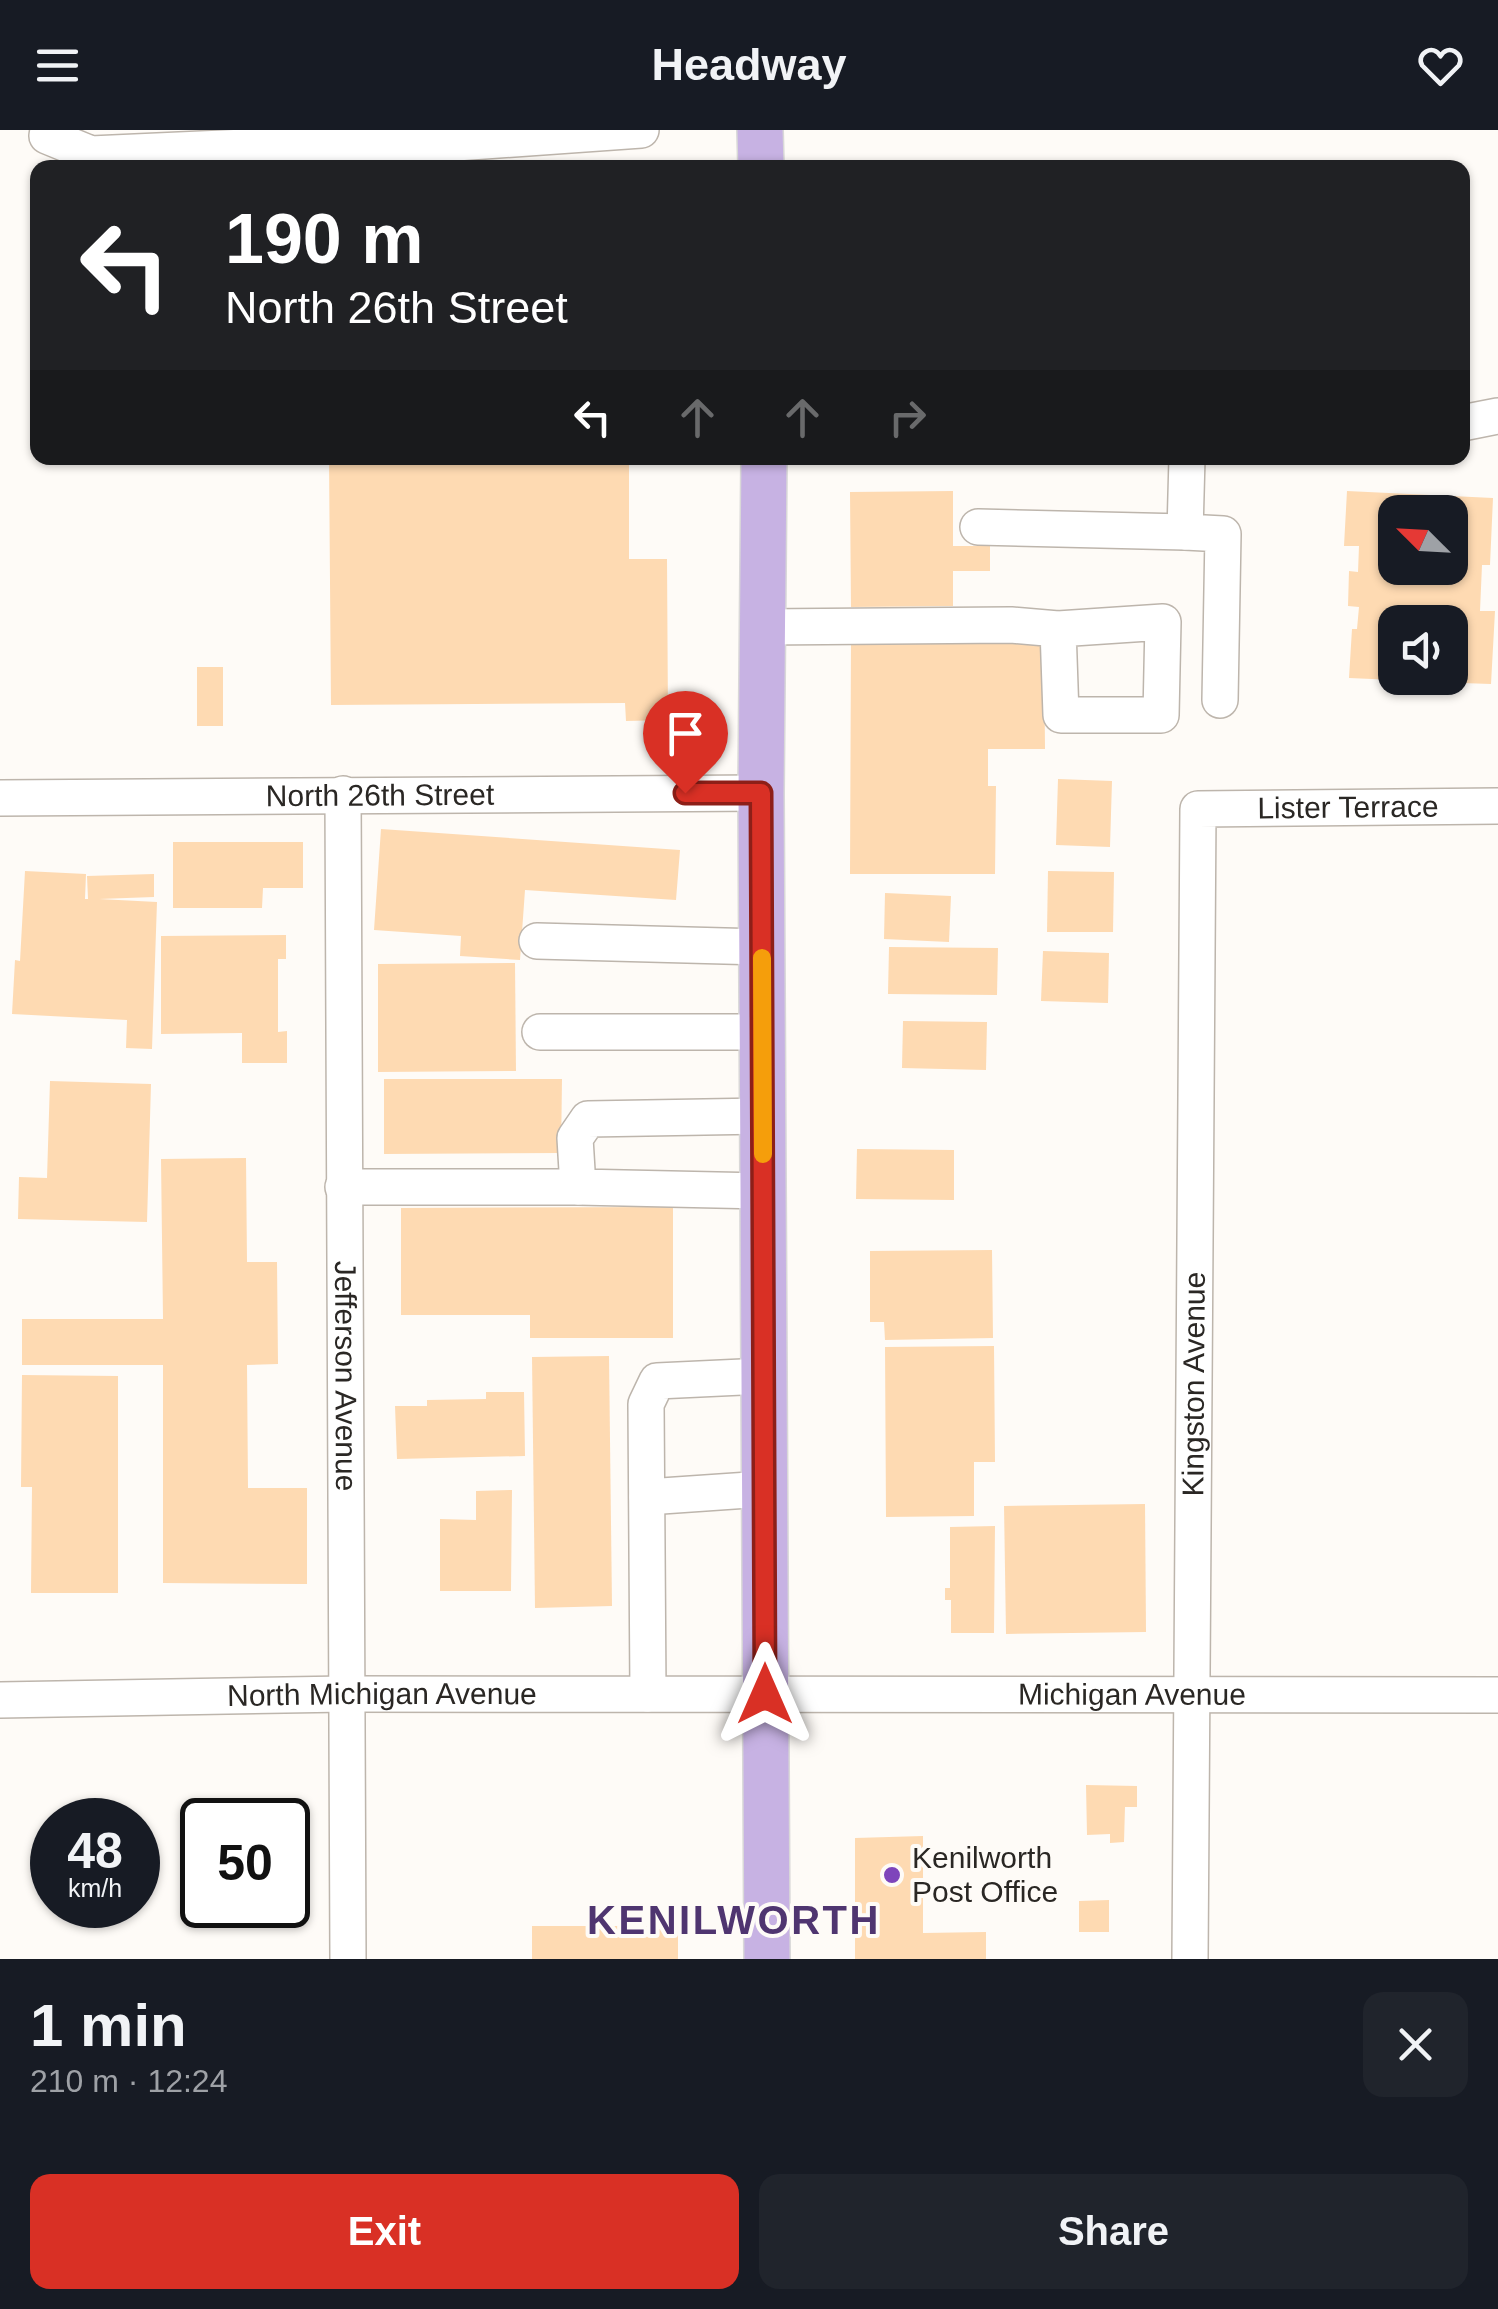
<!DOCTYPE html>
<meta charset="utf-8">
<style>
:root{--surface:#171b24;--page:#20242c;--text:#f1f3f6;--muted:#9ea1a6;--accent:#d93025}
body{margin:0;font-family:Arial,sans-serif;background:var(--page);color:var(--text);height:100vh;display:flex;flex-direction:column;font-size:38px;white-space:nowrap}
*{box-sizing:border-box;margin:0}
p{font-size:32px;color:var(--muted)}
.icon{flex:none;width:55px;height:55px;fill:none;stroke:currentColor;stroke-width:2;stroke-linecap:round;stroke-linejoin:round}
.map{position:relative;height:1829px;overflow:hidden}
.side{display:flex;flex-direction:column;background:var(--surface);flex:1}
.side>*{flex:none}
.hud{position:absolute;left:30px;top:30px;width:1440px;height:305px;border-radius:20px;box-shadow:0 2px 8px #0004;background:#202124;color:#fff;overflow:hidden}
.needle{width:65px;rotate:294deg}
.controls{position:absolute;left:1378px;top:365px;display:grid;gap:20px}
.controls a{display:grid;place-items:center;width:90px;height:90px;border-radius:20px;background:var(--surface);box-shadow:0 2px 8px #0004;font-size:50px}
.speed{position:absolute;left:30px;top:1668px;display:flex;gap:20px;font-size:50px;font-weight:700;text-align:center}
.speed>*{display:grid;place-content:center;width:130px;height:130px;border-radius:50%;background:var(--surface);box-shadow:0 2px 8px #0004;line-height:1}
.speed small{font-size:25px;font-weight:400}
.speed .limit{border:5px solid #111;border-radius:15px;background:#fff;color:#111}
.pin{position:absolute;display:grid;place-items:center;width:85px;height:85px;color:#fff;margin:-102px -42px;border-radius:50% 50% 50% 0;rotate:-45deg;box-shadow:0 0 10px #0007}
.pin .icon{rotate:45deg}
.me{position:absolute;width:110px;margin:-55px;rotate:0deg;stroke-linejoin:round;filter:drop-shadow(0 0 8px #0008)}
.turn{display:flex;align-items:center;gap:35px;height:210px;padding:0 30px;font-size:45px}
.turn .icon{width:130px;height:130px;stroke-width:2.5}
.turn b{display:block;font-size:70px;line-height:85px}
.lanes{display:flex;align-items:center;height:95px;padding:0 30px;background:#0003;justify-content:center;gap:50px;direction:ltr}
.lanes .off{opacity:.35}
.round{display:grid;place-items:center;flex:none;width:105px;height:105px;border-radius:20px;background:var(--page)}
.summary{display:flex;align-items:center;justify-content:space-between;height:170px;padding:0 30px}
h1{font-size:60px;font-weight:700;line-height:75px}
.button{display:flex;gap:20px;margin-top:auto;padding:20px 30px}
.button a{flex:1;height:115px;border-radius:20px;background:var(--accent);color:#fff;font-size:40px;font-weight:700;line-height:115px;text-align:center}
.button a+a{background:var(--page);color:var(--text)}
header{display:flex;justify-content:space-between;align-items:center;height:130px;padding:0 30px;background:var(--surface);font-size:45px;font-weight:700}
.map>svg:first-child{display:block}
.building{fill:#fedab2;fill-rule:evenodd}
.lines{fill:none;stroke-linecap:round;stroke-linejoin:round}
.minor-casing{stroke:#bdb5ac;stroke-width:38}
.major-casing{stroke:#d9d8d8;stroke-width:48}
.minor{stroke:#fff;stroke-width:35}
.major{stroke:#c7b2e3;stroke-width:45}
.route-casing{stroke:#8d1f18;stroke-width:25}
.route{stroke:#d93025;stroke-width:18}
.slow{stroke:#f59e0b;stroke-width:18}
.poi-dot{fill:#7e45bb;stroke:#fefbf7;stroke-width:4}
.labels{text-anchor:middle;stroke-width:8;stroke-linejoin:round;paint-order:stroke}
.street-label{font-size:30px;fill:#2a2724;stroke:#fefbf7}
.poi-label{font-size:30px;fill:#2a2724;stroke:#fefbf7;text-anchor:start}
.district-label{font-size:40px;font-weight:bold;letter-spacing:2.5px;fill:#4f3570;stroke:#fefbf7}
</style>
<header><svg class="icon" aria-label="menu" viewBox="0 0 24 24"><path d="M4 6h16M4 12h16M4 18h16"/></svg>Headway<svg class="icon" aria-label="heart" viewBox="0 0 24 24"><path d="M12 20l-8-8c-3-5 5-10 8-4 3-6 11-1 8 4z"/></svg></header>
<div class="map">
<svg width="1498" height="1829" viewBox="0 0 1498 1829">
<rect width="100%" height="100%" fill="#fefbf7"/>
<g class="building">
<polygon points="329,328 629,328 629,429 667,429 668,590 626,591 625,573 331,575"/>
<polygon points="953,361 953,416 990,416 990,441 953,441 953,476 851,477 850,362"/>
<path d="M1347,361L1493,368L1490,435H1482L1480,481H1495L1491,554L1403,551V548H1450V492H1395V550L1349,548L1352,499H1357L1359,477L1348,476L1349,441L1358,442L1359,416H1344ZM1395,382H1450V438H1395Z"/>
<polygon points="1044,510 1045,619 988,619 988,656 996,656 995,744 850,744 851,511"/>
<rect x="197" y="537" width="26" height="59"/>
<polygon points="1058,649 1112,651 1110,717 1056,715"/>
<polygon points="381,699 680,720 676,770 525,760 520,830 460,826 461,806 374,800"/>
<polygon points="173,712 303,712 303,758 263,758 262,778 173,778"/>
<polygon points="25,741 86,744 85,769 88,769 87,746 154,744 154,767 99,769 157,772 152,919 126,918 127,890 12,884 15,830 20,831"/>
<polygon points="1048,741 1114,742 1113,802 1047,802"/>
<polygon points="885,763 951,766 949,812 884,809"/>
<polygon points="286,805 286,829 278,829 278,902 287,901 287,933 242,933 242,903 161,904 161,806"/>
<polygon points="889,817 998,818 997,865 888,864"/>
<polygon points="1043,821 1109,823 1108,873 1041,871"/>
<polygon points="515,833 516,941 378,942 378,834"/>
<polygon points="903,891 987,892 986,940 902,938"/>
<polygon points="384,949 562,949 561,1023 384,1024"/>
<polygon points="50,951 151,954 147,1092 18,1089 19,1047 47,1048"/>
<polygon points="857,1019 954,1020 954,1070 856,1069"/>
<polygon points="246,1028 247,1132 277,1132 278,1234 247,1235 248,1358 307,1358 307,1454 163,1453 163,1235 22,1235 22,1189 163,1189 161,1029"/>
<polygon points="673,1077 673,1208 530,1208 530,1185 401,1185 401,1078"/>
<polygon points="992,1120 993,1208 885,1210 884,1192 870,1192 870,1121"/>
<polygon points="994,1216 995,1332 974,1332 974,1386 886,1387 885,1217"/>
<polygon points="609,1226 612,1476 535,1478 532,1227"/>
<polygon points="22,1245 118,1246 118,1463 31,1463 32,1357 21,1357"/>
<polygon points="486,1262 524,1262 525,1326 397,1329 395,1276 427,1276 427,1270 486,1269"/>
<polygon points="512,1360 511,1461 440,1461 440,1389 476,1390 476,1361"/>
<polygon points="1145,1374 1146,1502 1006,1504 1004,1376"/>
<polygon points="995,1396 994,1503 951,1503 951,1470 945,1470 945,1458 950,1458 950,1397"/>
<polygon points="1086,1655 1137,1656 1137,1677 1125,1677 1124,1712 1110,1713 1110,1704 1087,1705"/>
<polygon points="923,1706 923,1803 986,1802 986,1829 855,1829 855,1708"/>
<polygon points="1109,1770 1109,1802 1079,1802 1079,1771"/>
<rect x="532" y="1796" width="146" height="33"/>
</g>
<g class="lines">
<g class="minor-casing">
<g id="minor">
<polyline points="48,0 47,6 91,24 267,16 414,16 641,0"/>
<polyline points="1462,293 1498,286"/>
<polyline points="1187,328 1185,402 1223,404 1220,570"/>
<polyline points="978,397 1185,402"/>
<polyline points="762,497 1011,495 1058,499 1163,492 1161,585 1061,585 1058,499"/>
<path id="s1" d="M343,664L348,1829"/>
<path id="s2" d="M0,668L761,663"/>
<polyline points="537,811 762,817"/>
<polyline points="540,902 762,902"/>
<polyline points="763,986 588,989 575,1008 578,1057 763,1061"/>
<polyline points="343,1057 578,1057"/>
<polyline points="647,1367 764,1359"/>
<polyline points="648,1564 646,1274 657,1251 764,1246"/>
<path id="s3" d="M0,1570L346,1564L1498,1565"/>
<path id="s4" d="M1190,1829L1198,679L1498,676"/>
</g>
</g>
<g class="major-casing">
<g id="major">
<polyline points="760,0 761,38"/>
<polyline points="764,328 761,663 767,1829"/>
</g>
</g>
<use href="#minor" class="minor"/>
<use href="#major" class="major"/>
</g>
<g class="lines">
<g class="route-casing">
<polyline id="route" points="685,663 761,663 765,1564"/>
</g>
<use href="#route" class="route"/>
<polyline class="slow" points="762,828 763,1024"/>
</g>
<circle class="poi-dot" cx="892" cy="1745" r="10"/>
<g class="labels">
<g class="street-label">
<text dy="10" stroke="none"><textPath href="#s2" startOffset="380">North 26th Street</textPath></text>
<text dy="10" stroke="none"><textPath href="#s4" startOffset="1300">Lister Terrace</textPath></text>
<text dy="10" stroke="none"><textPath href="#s1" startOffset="582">Jefferson Avenue</textPath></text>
<text dy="10" stroke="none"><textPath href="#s4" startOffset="575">Kingston Avenue</textPath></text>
<text dy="10" stroke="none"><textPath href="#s3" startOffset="382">North Michigan Avenue</textPath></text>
<text dy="10" stroke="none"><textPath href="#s3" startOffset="1132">Michigan Avenue</textPath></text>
</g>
<g class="poi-label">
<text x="912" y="1738">Kenilworth<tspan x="912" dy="34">Post Office</tspan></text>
</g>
<g class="district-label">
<text x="734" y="1804">KENILWORTH</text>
</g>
</g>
</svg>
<div class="controls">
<a><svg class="needle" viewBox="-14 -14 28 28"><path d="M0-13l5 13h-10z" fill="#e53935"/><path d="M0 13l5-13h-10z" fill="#9ea1a6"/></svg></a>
<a><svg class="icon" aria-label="sound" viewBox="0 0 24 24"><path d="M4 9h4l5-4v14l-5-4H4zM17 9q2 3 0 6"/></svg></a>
</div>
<div class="speed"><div>48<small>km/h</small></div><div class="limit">50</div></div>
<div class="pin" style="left:685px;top:663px;background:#d93025"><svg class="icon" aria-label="arrive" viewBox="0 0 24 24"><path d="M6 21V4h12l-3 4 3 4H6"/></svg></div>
<svg class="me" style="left:765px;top:1564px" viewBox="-20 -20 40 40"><path d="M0-17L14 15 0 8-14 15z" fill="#d93025" stroke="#fff" stroke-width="4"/></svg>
<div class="hud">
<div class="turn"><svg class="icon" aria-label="left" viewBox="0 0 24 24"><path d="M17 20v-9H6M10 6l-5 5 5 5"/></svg><div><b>190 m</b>North 26th Street</div></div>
<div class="lanes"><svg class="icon" aria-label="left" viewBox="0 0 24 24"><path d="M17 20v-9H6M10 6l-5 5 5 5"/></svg><svg class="icon off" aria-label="ahead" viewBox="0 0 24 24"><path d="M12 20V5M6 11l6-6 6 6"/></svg><svg class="icon off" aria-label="ahead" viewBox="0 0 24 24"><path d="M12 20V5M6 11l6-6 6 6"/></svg><svg class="icon off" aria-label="right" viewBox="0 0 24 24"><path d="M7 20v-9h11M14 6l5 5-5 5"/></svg></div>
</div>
</div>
<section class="side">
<div class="summary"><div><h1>1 min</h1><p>210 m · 12:24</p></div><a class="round"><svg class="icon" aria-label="close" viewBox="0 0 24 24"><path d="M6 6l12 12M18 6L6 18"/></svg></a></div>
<div class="button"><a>Exit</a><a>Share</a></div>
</section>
